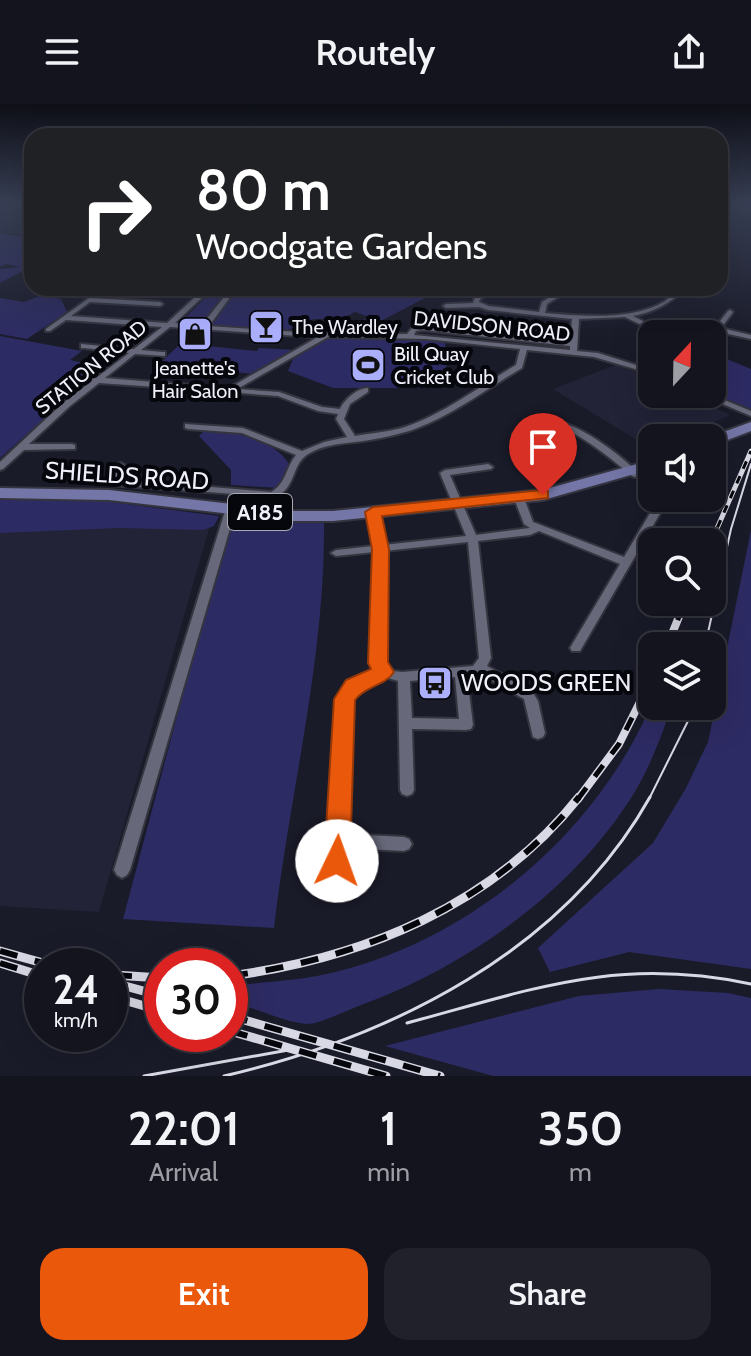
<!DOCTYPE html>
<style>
:root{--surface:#14141f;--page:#21212c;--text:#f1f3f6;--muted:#9d9ea4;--line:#33333d;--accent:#ea580c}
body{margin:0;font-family:Cabin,sans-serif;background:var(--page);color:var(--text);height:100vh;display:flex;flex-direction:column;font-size:30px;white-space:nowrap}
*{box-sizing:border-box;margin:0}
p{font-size:26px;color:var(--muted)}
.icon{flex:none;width:44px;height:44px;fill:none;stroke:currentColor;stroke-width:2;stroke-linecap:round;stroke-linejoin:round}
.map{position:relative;height:972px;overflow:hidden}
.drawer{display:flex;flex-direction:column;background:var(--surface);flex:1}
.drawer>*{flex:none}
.banner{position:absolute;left:24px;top:24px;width:704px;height:168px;border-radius:24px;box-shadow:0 8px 32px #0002,0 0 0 2px var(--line);background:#202124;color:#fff;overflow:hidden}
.needle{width:52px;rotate:22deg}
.tools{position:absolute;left:638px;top:216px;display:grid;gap:16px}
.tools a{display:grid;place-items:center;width:88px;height:88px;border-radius:16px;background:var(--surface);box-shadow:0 8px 32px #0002,0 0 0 2px var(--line);font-size:40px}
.speed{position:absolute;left:24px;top:844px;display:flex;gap:16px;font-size:40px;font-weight:700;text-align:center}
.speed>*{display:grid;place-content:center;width:104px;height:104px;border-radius:50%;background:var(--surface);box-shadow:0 8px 32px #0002,0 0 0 2px var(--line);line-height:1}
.speed small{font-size:20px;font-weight:400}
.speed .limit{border:12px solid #d22;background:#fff;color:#111}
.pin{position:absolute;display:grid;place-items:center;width:68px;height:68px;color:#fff;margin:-82px -34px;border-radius:50% 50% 50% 0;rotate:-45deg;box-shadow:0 0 8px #0007}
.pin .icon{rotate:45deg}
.me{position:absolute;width:88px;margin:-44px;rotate:3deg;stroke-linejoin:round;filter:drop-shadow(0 0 6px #0008)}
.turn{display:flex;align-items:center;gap:28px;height:168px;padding:0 40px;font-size:36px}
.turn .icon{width:104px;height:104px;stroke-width:2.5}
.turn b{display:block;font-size:56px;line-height:68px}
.eta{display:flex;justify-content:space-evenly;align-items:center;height:136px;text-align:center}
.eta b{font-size:48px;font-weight:600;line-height:56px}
.primary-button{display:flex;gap:16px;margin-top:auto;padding:16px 40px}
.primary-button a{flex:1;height:92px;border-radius:24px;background:var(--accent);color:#fff;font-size:32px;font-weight:600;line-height:92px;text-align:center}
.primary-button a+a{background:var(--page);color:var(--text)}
header{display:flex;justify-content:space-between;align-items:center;height:104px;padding:0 40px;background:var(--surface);font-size:36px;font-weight:600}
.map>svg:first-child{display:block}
.built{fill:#222337}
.green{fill:#2d2b63}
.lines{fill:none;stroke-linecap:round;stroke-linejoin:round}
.street-casing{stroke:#353540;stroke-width:4}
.primary-casing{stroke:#353540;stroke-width:4}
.street{fill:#67697a;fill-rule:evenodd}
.primary{fill:#7376a6;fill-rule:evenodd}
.tram-far1{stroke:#d8d9e4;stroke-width:2}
.tram{stroke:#d8d9e4;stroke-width:3}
.rail-far2-casing{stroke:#d8d9e4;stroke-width:5}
.rail-far1-casing{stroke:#d8d9e4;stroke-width:8}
.rail-casing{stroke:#d8d9e4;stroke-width:9}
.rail-far2{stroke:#06070c;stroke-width:3;stroke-dasharray:8;stroke-linecap:butt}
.rail-far1{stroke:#06070c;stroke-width:5;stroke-dasharray:14;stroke-linecap:butt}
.rail{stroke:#06070c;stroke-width:6;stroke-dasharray:18;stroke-linecap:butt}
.route{fill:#ea580c;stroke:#983908;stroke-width:2}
.labels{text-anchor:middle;stroke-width:8;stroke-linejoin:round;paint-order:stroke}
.far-street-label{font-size:20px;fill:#eff0fa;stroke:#06070c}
.far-poi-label{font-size:20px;fill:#eff0fa;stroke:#06070c;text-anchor:start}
.shield{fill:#06070c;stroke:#a9aab3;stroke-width:2}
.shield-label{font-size:22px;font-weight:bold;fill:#eff0fa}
.street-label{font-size:24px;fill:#eff0fa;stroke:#06070c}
.poi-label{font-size:24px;fill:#eff0fa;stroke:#06070c;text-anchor:start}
</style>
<header><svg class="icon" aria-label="menu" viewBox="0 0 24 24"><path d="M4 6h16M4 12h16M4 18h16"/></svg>Routely<svg class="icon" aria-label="share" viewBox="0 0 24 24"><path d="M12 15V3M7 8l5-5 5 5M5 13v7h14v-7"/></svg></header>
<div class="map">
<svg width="751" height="972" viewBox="0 0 751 972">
<rect width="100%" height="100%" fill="#1a1b29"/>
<g class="built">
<polygon points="0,99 32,99 32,131 0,128"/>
<polygon points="615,261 652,273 652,290 687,290 730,311 679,334 652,334 652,345 553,285"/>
<polygon points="0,399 212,414 99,808 0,802"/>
</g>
<g class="green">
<polygon points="0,129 22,133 32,131 32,162 0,179 0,165 21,163 6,160 0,163"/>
<path d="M215,184H444L360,228L329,226L336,221L372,214L355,208C334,220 325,212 305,217C296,220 291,227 281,227L283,218L276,215L254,216L248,224L179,220Z"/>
<polygon points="42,191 61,195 67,208 27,235 0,230 0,194 24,198"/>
<polygon points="0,232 82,247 70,256 103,263 0,354"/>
<polygon points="328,233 445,237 447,275 434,284 333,284 288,267 293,255"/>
<polygon points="197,241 257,247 259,244 296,246 257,270 220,267 221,264 157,262 178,242"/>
<polygon points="712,249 751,265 751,306 708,290 712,290"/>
<path d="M206,325C235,329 273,334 289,360L279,384L231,381V366L199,332Z"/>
<polygon points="0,394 95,396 219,412 214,422 203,426 119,424 0,429"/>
<path d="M232,406L324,414C326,553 290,686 274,824L123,815Z"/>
<polygon points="751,426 751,865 629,848 550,868 538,844 653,739 686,684 708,638"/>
<path d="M652,599V602H672C661,633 650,663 633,691C574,785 472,859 369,898C354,903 319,921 306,920C281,917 254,904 230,897V882C262,878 296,877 327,870C467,839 596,731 652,599Z"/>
<polygon points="659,885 728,889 751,894 751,972 493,972 385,942 579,892"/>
</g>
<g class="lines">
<g class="street-casing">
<g id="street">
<path d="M205,184H212L175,219L202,221L231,184H237L209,222L298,228L407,230L412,224L423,222L570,237L572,215L488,206L479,203L446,204L443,202L446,200L473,199L475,193L489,184H496L480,195L479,198L489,202L539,208L542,198L565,184H572L547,200L545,209C581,212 633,217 665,197C670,193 675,188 679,184H686C670,199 655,208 633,212L668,230H660L625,213L579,215L577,247L598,249L652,266V270L594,253L527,246L522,264C486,285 449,314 409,327C392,332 372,336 355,338C339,340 323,341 308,350C291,361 297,382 276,393L110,381L90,379L85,376L90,373L108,375L118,360L121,359L126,362L116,375L271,388C286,380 286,363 296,351L242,329L188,325L185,324V320L243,324L302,347L324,338L347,333L336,315L338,310L318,307L278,292L239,289H236V286L230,288L99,279L70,302L29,340H72L75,341V345L24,346L3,365L0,366V358L64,298L92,277V274H96L129,249L84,244H81V240L134,245L162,223L66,216L50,227H46V225L89,194L160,198L163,200L160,202L90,198L71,212L167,219ZM170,223L298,232L318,233L229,284L105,274L135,250L165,252V248H162L141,246ZM423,226L570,242V246L414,231L416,227ZM328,233L426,235L520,245L516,261C480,282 444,310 405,323C389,328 371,329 355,332L344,315L350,300L368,288V284C357,284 344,296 340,305L322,303L279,288L237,285Z"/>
<polygon points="730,206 733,208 721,224 751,231 751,235 719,228 712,234 712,230 710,230 728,207"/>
<polygon points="699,290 710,290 751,307 751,312"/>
<path d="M547,315C578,318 618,349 640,370L635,373L632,372C615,358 568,318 546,321C536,322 526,329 517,333L513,330L533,319Z"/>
<path d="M488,360L493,363L491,365L450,371L476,431L530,424L524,420L514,394L519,391L524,394L533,418L624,453L659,394H669L580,547H572L570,544L620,460L539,427L530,431L478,437L491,554L487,562L532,587L538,597L545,629L543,633L538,635L533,633L524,595L480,570L467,572L473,621L471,625L466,626L412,625L414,686L412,690L407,692L402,690L400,686L398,577L385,573L357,585L351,596L346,730L404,733L409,735L412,740L409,745L404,747L345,744V757L342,762L337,764L332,762L329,757L339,595L349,579L376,566L374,563L375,452L374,448L336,452L331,449L336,446L373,442L368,408L373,405L378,408L383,441L466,432L440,369L445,366ZM468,438L479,554L473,562L402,568L394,567L386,561L384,447ZM455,573L459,615L412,614L410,577Z"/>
<polygon points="231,401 236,404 130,766 127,771 122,774 117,771 114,766 226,404"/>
</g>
</g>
<g class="primary-casing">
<g id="primary">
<polygon points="751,318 751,327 717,340 712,341 712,334 707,334"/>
<polygon points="652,356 652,365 543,396 333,417 293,417 109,396 0,394 0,384 109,386 293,407 333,407 542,386"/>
</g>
</g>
<use href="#street" class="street"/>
<use href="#primary" class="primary"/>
<g class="tram-far1">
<polyline points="705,542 731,425 751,360"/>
<polyline points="649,695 689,615 692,602"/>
</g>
<g class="tram">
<path d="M407,919C534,885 617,852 751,880"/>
<polyline points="144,972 294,945"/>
<path d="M224,972C391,933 563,848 650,693"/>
</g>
<g class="rail-far2-casing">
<polyline id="rail-far2" points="711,438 751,347"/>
</g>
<g class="rail-far1-casing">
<g id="rail-far1">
<polyline points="667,542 685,498"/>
<polyline points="578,695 619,640 652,574"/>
</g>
</g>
<g class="rail-casing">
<g id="rail">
<polyline points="0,847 54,862"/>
<polyline points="0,859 42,872"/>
<polyline points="114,871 162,874"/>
<path d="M230,872C364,854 492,802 579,693"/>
<polyline points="110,878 162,892"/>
<polyline points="110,892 162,907"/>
<polyline points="230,912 440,972"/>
<polyline points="230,927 386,972"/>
</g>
</g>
<use href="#rail-far2" class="rail-far2"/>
<use href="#rail-far1" class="rail-far1"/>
<use href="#rail" class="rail"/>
</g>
<linearGradient id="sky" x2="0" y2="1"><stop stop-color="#0e0f17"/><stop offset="0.42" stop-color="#383f54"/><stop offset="1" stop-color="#383f54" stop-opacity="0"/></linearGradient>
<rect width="751" height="235" fill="url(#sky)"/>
<path class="route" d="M543,386L548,387V394L382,412L389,445L388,558L394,568C385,582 365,582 355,596L350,757L346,766L337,769L328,766L324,757L334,595L346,576L371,565L368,559L372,445L365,408L373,403Z"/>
<defs>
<g id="bar-square" transform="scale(1.8)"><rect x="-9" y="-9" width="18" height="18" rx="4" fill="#abaffb" stroke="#06070c"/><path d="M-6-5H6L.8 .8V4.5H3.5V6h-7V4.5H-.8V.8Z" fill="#111"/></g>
<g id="shop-square" transform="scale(1.8)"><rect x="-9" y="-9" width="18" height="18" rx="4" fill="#abaffb" stroke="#06070c"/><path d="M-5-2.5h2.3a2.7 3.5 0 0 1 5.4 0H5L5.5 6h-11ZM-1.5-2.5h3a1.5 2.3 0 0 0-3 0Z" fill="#111"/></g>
<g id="stadium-square" transform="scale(1.8)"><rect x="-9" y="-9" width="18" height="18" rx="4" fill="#abaffb" stroke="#06070c"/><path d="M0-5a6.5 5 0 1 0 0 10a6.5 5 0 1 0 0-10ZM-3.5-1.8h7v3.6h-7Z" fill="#111"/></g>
<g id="bus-square" transform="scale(1.8)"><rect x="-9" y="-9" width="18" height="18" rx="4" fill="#abaffb" stroke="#06070c"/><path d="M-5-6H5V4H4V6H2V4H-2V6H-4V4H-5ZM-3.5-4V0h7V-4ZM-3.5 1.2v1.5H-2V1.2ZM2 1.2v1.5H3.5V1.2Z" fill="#111"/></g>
</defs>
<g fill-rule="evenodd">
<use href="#bar-square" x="266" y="223"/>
<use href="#shop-square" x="195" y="230"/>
<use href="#stadium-square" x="368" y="261"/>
<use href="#bus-square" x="435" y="579"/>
</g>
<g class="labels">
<g class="far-street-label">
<text transform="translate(492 222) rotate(6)" y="7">DAVIDSON ROAD</text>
<text transform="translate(91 263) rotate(-39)" y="7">STATION ROAD</text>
</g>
<g class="far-poi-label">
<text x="292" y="230">The Wardley</text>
<text x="394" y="257">Bill Quay<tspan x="394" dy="23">Cricket Club</tspan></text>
<text x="195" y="271" text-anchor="middle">Jeanette's<tspan x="195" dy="23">Hair Salon</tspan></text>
</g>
<rect class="shield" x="228" y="390" width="64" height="36" rx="6"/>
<g class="shield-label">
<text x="260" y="416">A185</text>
</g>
<g class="street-label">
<text transform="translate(127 372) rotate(4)" y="8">SHIELDS ROAD</text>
</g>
<g class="poi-label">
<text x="461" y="587">WOODS GREEN</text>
</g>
</g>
</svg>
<div class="tools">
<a><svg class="needle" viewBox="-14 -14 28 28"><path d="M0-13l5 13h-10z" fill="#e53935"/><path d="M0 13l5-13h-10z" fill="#9d9ea4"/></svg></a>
<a><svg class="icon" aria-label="sound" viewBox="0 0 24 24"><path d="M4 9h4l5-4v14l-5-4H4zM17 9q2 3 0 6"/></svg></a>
<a><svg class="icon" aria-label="search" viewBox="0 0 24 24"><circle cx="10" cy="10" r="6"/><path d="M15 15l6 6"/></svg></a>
<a><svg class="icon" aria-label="layers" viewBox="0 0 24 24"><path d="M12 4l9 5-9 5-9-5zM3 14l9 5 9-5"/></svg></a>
</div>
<div class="speed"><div>24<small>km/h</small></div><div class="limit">30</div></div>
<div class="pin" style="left:543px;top:391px;background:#d93025"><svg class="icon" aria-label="arrive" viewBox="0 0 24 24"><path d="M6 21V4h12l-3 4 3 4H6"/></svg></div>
<svg class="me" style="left:337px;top:757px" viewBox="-20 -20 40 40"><circle r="19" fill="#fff"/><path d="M0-13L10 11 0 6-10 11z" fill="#ea580c"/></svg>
<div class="banner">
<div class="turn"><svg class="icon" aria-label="right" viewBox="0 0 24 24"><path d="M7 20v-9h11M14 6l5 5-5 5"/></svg><div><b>80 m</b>Woodgate Gardens</div></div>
</div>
</div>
<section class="drawer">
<div class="eta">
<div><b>22:01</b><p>Arrival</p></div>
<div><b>1</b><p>min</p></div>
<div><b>350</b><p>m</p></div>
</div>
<div class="primary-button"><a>Exit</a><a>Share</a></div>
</section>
